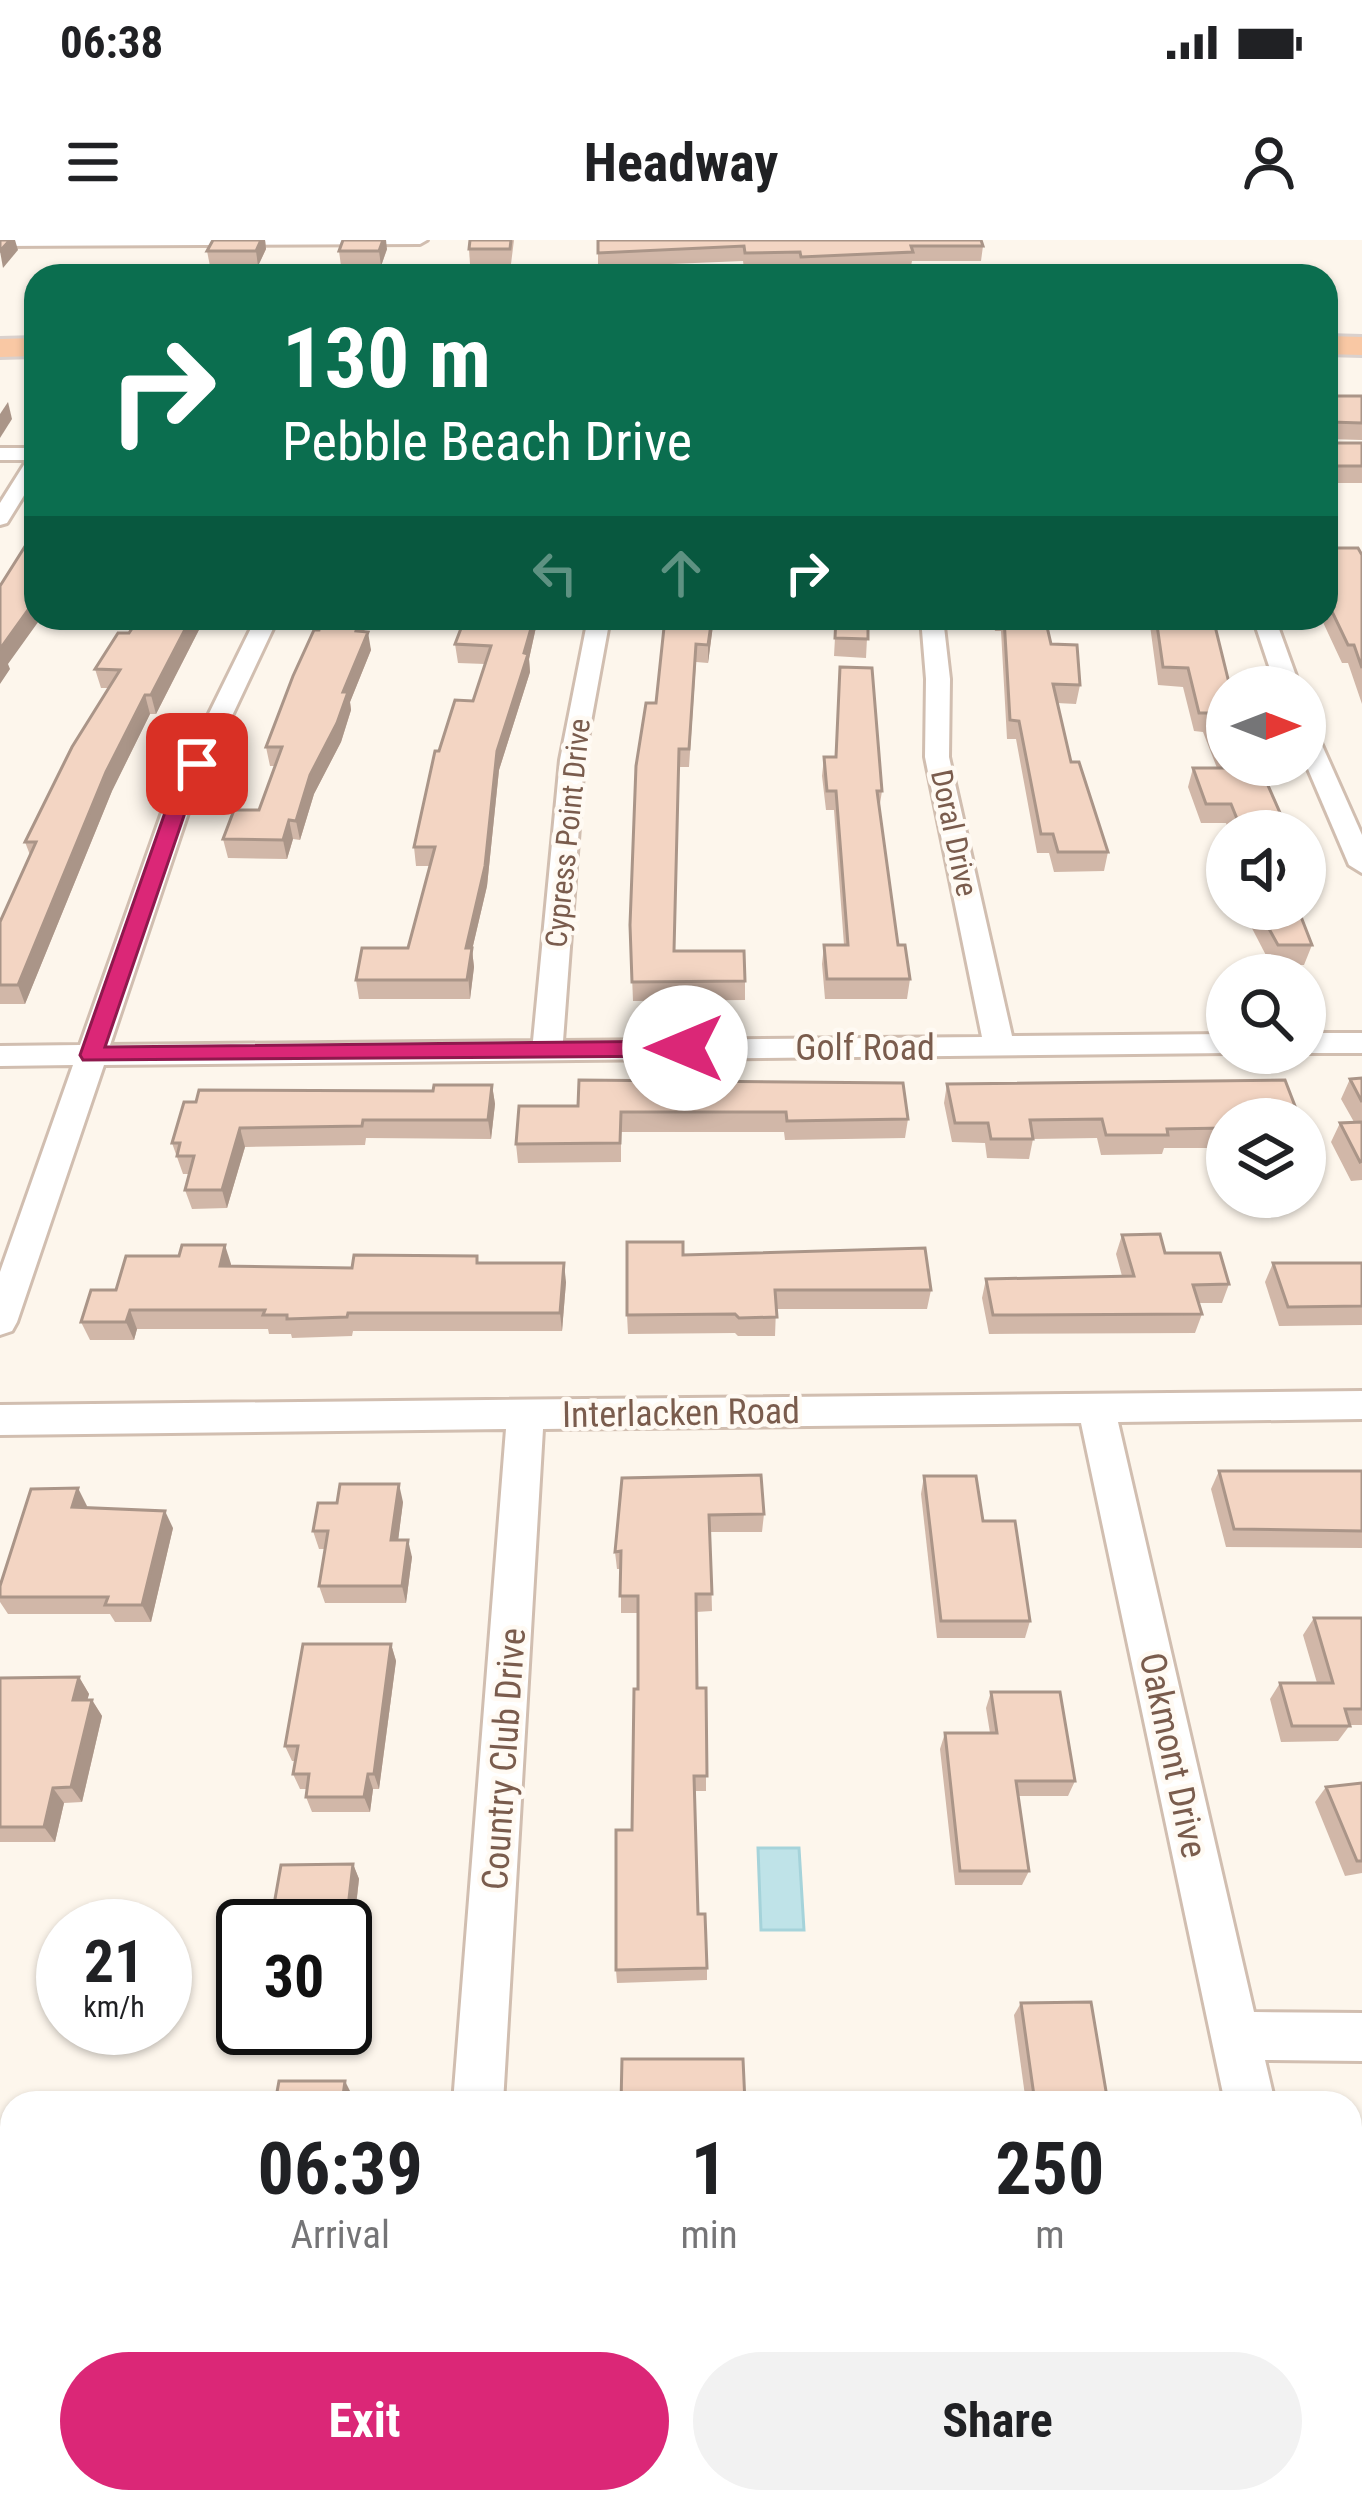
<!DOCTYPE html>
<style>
:root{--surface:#fff;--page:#f2f2f2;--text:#202124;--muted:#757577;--accent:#db2777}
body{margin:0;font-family:"Roboto Condensed",sans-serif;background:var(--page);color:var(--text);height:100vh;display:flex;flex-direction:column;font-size:45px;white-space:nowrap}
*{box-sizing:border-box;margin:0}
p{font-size:39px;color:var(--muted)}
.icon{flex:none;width:66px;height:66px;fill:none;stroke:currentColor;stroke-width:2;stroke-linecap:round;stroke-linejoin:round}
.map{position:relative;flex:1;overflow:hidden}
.details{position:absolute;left:0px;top:1851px;width:1362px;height:423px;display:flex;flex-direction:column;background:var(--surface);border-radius:36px 36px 0 0;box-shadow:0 3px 9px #0004}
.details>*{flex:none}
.top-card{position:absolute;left:24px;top:24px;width:1314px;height:366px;border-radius:36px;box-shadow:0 3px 9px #0004;background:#0b6e4f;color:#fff;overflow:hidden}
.needle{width:78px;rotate:90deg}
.tools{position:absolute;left:1206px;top:426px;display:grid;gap:24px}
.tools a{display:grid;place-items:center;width:120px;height:120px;border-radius:50%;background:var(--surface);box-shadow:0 3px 9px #0004;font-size:60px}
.speed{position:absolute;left:36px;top:1659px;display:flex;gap:24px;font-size:60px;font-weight:700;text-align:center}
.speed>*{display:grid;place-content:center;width:156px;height:156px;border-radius:50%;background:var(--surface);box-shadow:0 3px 9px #0004;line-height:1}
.speed small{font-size:30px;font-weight:400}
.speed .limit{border:6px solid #111;border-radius:18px;background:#fff;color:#111}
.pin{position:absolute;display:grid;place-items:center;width:102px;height:102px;color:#fff;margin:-51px;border-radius:24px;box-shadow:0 6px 18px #0006}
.me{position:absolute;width:132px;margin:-66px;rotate:270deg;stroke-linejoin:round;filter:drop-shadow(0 0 9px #0008)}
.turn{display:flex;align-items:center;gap:42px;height:252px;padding:0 60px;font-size:54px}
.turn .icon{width:156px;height:156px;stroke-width:2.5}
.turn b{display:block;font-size:84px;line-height:102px}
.lanes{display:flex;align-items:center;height:114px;padding:0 60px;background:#0003;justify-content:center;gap:60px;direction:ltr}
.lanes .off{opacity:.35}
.eta{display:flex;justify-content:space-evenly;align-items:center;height:204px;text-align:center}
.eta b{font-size:72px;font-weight:700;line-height:84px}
.cta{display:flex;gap:24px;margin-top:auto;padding:24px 60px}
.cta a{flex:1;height:138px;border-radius:72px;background:var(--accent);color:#fff;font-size:48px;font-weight:700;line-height:138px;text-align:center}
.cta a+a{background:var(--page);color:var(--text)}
.status{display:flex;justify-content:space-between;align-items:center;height:84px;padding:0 60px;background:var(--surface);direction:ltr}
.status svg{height:33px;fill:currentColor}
header{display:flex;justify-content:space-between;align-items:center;height:156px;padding:0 60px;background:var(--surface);font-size:54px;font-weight:700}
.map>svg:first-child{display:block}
.water{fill:#bfe3e8;stroke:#a5d3da;stroke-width:3}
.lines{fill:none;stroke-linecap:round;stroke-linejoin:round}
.minor-casing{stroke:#d1beb0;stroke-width:6}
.trunk-casing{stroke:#dad1cd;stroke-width:6}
.minor{fill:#fff;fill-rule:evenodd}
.trunk{fill:#f9c8a4;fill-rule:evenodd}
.wall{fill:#d1b7a8}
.shaded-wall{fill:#aa9588}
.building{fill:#f3d5c3;stroke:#aa9588;stroke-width:3}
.route{fill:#db2777;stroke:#8e194d;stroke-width:3}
.labels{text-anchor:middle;stroke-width:9;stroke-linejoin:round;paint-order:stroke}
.far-street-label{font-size:30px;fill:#7a5c4d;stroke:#fffaf3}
.street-label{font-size:36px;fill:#7a5c4d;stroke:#fffaf3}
</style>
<div class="status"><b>06:38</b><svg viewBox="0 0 49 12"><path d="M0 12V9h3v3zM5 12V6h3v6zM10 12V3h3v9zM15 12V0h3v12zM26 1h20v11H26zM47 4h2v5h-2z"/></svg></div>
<header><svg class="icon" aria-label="menu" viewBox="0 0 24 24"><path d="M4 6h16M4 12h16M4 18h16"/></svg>Headway<svg class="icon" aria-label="person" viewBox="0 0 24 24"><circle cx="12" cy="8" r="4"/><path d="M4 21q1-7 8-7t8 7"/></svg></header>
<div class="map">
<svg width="1362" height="2273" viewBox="0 0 1362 2273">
<rect width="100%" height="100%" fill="#fdf6ec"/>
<polygon class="water" points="758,1608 799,1608 804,1690 761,1690"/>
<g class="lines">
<g class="minor-casing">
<g id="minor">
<polygon points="0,0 427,0 420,4 0,6"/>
<polygon points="0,208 36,208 36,236 7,283 0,285 0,263 27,220 0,220"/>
<polygon points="256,378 278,378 192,561 110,805 533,801 560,520 588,378 610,378 584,520 563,801 982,797 925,517 926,439 921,378 943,378 950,439 949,517 1012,796 1227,794 1229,813 104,825 17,1082 12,1091 0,1095 0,1032 73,825 0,826 0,806 80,805 166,561"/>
<polygon points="1253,378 1275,378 1300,447 1276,447"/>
<polygon points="1305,487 1317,494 1362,595 1362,633 1349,625 1305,522"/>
<rect x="1305" y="793" width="57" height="20"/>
<polygon points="1362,1151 1362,1179 1118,1182 1254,1772 1362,1773 1362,1821 1265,1820 1275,1863 1225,1863 1081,1183 543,1189 503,1863 453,1863 506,1189 0,1195 0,1165"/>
<polygon points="1350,2239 1362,2256 1362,2273 1309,2273 1308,2262 1350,2262"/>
<polygon points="421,2262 477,2262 478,2273 420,2273"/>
</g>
</g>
<g class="trunk-casing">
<g id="trunk">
<polygon points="1326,96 1362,97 1362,115 1326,114"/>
<polygon points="36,98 36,116 0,117 0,99"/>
</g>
</g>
<use href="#minor" class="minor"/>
<use href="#trunk" class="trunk"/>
</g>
<g class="wall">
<polygon points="213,0 265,0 266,9 258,26 210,26 207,11"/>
<polygon points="514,0 511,24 470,24 469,9"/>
<polygon points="598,0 983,6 981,21 912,21 911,26 801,31 800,27 744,28 743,21 598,27"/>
<polygon points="387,9 381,26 341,26 339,11"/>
<polygon points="1326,156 1362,156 1362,200 1327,199 1331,203 1362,203 1362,243 1326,243"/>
<polygon points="1326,288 1337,308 1362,315 1362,464 1348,423 1342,423 1321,378 1326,378"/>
<polygon points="139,378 205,378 156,474 150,474 112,551 25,764 0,764 0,682 30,615 25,602 109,448 101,448 95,429 129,393"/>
<polygon points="322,378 368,378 364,391 371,410 350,462 351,470 341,502 314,554 300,600 293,599 287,619 228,618 223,599 259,570 275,526 270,526 266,507"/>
<polygon points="465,378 538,378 529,419 530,432 499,530 487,646 472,710 474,727 470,759 359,759 356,740 408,708 430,626 416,626 414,607 439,511 473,461 485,424 458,423 455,404"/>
<polygon points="665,378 714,378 708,423 696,422 689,527 679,527 674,711 745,741 745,760 633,761 630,685"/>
<polygon points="807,378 868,378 866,418 834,416 836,379"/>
<polygon points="992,378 1045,378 1051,404 1080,445 1076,464 1057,463 1071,522 1108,612 1104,631 1054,632 1049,613 1037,613 1016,499 1007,499 1001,391 995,391"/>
<polygon points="1149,378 1213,378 1227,447 1227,525 1259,525 1288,591 1229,591 1226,583 1201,583 1188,547 1193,528 1217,528 1203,492 1194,491 1183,447 1158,445"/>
<polygon points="824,517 882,551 879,570 898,705 910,739 907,759 825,759 822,724 824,705 844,705 834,570 826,570 822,536"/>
<polygon points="1242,669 1298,669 1312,705 1304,725 1271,725"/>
<polygon points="1362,838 1362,940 1351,941 1331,902 1340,883 1354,882 1341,859 1350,839"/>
<polygon points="579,840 908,879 905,898 785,900 784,892 621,892 621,922 518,923 516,904 578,866"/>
<polygon points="947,844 1227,879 1227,908 1164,908 1162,914 1101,915 1097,898 1033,899 1029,919 987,918 985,903 952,902 944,863"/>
<polygon points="492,845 495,864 491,899 366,898 365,905 245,907 227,968 192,969 185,950 189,934 183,934 172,903 184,862 433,851"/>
<polygon points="1122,995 1229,1044 1222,1063 1199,1063 1202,1074 1195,1093 989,1094 982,1058 986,1039 1122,1036 1116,1014"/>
<polygon points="683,1015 931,1050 927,1069 776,1069 775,1096 738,1096 735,1093 628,1094 627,1075"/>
<polygon points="179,1016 231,1024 231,1027 352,1028 477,1016 478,1023 566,1042 562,1091 353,1091 352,1096 292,1098 291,1094 269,1094 268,1089 137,1089 134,1100 90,1100 81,1082 116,1050"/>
<polygon points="1273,1023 1362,1023 1362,1085 1279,1086 1265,1042"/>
<polygon points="1219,1231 1362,1231 1362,1308 1226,1307 1211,1249"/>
<polygon points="924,1236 1030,1381 1025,1398 937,1398 921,1254"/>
<polygon points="622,1238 764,1274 762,1292 710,1292 712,1371 696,1372 697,1448 706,1448 706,1551 694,1551 698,1674 707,1728 707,1740 617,1743 616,1730 632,1590 638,1449 638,1373 621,1373 621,1329 617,1329 615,1312"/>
<polygon points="403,1262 398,1300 412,1317 406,1363 325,1363 319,1346 325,1309 319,1309 313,1291"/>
<polygon points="87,1266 87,1268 173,1288 151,1382 115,1382 110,1374 8,1374 0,1362 0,1346"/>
<polygon points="1314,1378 1362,1378 1362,1485 1350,1485 1338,1501 1281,1502 1270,1459 1280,1443 1317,1443 1303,1395"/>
<polygon points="391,1404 396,1421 379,1549 373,1549 370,1572 312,1572 306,1557 307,1549 300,1549 293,1534 295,1521 292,1521 285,1506"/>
<polygon points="79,1437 89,1454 87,1460 92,1460 102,1476 82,1562 64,1563 55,1602 0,1602 0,1438"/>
<polygon points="991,1452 1075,1541 1068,1556 1018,1556 1029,1631 1022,1645 955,1645 940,1509 945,1493 990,1493 986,1468"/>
<polygon points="1362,1543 1362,1633 1345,1636 1315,1562 1326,1547"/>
<polygon points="353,1624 359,1639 355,1676 357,1676 363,1690 351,1791 272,1791 270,1788 345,1788 345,1686 272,1676"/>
<polygon points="1021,1763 1108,1863 1026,1863 1014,1775"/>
<polygon points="147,2262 290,2262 289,2266 254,2267 253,2273 145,2273"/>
</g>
<g class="shaded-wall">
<polygon points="10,0 15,0 18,10 3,28 0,11"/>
<polygon points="261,0 265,0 266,9 258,26 256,11"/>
<polygon points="383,0 386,0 387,9 381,26 379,11"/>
<polygon points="8,162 12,179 0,198 0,174"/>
<polygon points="36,359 36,378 41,378 8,424 10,429 0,444 0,409"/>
<polygon points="191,378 205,378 156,474 151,455"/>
<polygon points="360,378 368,378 359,409 356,391"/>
<polygon points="534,378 538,378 529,419 530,432 499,530 487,646 472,710 474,727 470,759 466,708 497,511"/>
<polygon points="712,378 714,378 708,423 708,405"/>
<polygon points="368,392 371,410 350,462 351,470 341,502 314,554 300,600 296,581 310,535"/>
<polygon points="145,455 150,474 112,551 25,764 18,745 106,532"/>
<polygon points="289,580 293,599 287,619 283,600"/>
<polygon points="492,845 495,864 491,899 488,880"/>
<polygon points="240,888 245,907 227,968 222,950"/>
<polygon points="225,1005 231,1024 226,1045 220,1026"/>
<polygon points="564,1023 566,1042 562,1091 560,1073"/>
<polygon points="130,1070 137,1089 134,1100 126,1082"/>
<polygon points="399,1244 403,1262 396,1317 391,1300"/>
<polygon points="78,1248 87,1266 82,1285 72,1267"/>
<polygon points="165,1271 173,1288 151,1382 142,1365"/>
<polygon points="408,1300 412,1317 406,1363 402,1346"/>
<polygon points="391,1404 396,1421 379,1549 374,1534"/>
<polygon points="79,1437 89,1454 83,1476 73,1460"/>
<polygon points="92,1460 102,1476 82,1562 71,1547"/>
<polygon points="368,1534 373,1549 370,1572 364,1557"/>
<polygon points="53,1548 64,1563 55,1602 44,1587"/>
<polygon points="353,1624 359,1639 353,1690 347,1676"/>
<polygon points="357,1676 363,1690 351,1791 345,1778"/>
<polygon points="345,1841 351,1853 350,1863 342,1863"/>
<polygon points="244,2264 254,2267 253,2273 242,2273"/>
</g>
<g class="building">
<polygon points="0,0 10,0 0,11"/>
<polygon points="213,0 261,0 256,11 207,11"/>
<polygon points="343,0 383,0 379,11 339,11"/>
<polygon points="470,0 511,0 510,9 469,9"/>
<polygon points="598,0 981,0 983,6 911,6 913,12 801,17 800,12 745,13 744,6 598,13"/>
<polygon points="1326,156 1362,156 1362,183 1331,182 1326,198 1331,203 1362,203 1362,226 1326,226"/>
<polygon points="1326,288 1337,308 1358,308 1362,315 1362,428 1354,405 1348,405 1326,359"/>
<polygon points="36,289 36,359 0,409 0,346"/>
<polygon points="139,378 191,378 151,455 145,455 106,532 18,745 0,745 0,682 36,602 25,602 72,507 120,430 95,429 118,393 129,393"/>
<polygon points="322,378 360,378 356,391 368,392 343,452 348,452 337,483 310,535 296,581 289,580 283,600 223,599 234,570 259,570 282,507 266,507 293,436 314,390 319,390"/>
<polygon points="465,378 534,378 524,413 528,414 497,511 485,626 466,708 472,708 467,740 356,740 362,708 408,708 435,607 414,607 435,511 439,511 455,460 473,461 491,406 455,404"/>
<polygon points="665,378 712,378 708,405 696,404 689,509 679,509 674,711 744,711 745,741 632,742 630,685 636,526 646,463 656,463"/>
<polygon points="836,378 868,378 868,399 835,398"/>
<polygon points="1004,378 1045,378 1051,404 1077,405 1080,445 1053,444 1071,522 1079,522 1108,612 1058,612 1053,594 1041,594 1019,481 1010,480"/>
<polygon points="1156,378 1213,378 1230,447 1227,447 1227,521 1208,473 1199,473 1188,428 1163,427"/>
<polygon points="840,427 872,428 882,551 877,551 898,705 905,705 910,739 827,739 824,705 848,705 836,551 827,551 824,517 836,517"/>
<polygon points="1228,525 1259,525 1288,591 1242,591 1231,564 1206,564 1193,528 1230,528"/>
<polygon points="1258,669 1298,669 1312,705 1278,705"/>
<polygon points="1362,838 1362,862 1350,839"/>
<polygon points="579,840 903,843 908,879 787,881 786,872 621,872 620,903 516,904 519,866 578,866"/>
<polygon points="1285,840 1300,879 1227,879 1227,888 1167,889 1168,895 1106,895 1102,879 1030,880 1033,899 991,899 988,883 955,883 947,844"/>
<polygon points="434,845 492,845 488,880 363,880 362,886 240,888 222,950 185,950 194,916 177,916 180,903 172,903 184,862 196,862 199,850 433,851"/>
<polygon points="1362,882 1362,921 1360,922 1340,883"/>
<polygon points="1160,994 1165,1013 1220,1013 1229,1044 1193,1045 1202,1074 993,1075 986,1039 1134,1036 1122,995"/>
<polygon points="627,1002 683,1002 683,1015 925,1008 931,1050 775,1050 777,1077 739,1078 735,1074 627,1075"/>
<polygon points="182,1005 225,1005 220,1026 352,1028 354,1015 477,1016 477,1023 564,1023 560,1073 348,1073 347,1077 287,1079 287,1075 263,1075 265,1070 130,1070 126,1082 81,1082 91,1050 116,1050 126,1016 179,1016"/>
<polygon points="1273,1023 1362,1023 1362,1066 1288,1067"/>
<polygon points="1219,1231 1362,1231 1362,1291 1234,1289"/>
<polygon points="761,1235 764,1274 709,1275 712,1354 696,1354 697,1448 706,1448 707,1536 694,1536 698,1674 705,1674 707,1728 616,1730 616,1590 632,1590 634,1449 638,1449 638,1356 620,1356 621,1311 615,1312 622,1238"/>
<polygon points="924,1236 976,1236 983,1281 1015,1281 1030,1381 941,1381"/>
<polygon points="340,1244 399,1244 391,1300 408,1300 402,1346 319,1346 328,1291 313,1291 318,1263 337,1263"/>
<polygon points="78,1248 72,1267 165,1271 142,1365 105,1365 108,1357 0,1357 0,1346 31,1249"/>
<polygon points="1314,1378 1362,1378 1362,1469 1345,1469 1350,1486 1292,1486 1280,1443 1333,1443"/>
<polygon points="303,1404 391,1404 374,1534 368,1534 364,1557 306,1557 309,1534 293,1534 298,1506 285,1506"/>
<polygon points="79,1437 73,1460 92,1460 71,1547 53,1548 44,1587 0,1587 0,1438"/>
<polygon points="991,1452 1060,1452 1075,1541 1016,1541 1029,1631 960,1631 945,1493 997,1493"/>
<polygon points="1362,1543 1362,1621 1357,1621 1326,1547"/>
<polygon points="353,1624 347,1676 357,1676 345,1778 345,1686 248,1686 250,1676 272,1676 281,1625"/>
<polygon points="1091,1762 1108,1863 1035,1863 1021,1763"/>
<polygon points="622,1819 743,1819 745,1863 621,1863"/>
<polygon points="279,1841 345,1841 342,1863 275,1863"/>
<polygon points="147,2262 280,2262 244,2264 242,2273 145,2273"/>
<polygon points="597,2262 832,2262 833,2273 597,2273"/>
</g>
<polygon class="route" points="197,518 207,524 189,561 105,807 685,801 696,808 685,816 83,820 80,815 169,561 188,524"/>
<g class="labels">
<g class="far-street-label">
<text transform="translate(568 593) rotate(-84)" y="10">Cypress Point Drive</text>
<text transform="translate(954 593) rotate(78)" y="10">Doral Drive</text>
</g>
<g class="street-label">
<text x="865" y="820">Golf Road</text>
<text transform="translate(681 1172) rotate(-1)" y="13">Interlacken Road</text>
<text transform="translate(1174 1515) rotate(78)" y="13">Oakmont Drive</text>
<text transform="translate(503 1519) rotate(-86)" y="13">Country Club Drive</text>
</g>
</g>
</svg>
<div class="tools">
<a><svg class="needle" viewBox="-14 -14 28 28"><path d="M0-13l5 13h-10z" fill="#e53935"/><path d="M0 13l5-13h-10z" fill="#757577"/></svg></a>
<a><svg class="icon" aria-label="sound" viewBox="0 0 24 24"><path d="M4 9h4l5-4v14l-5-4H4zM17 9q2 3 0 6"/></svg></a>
<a><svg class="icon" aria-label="search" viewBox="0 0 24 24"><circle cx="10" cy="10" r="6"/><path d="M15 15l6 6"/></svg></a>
<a><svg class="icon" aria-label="layers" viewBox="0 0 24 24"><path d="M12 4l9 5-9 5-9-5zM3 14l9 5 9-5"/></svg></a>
</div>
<div class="speed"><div>21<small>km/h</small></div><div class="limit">30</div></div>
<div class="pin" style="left:197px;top:524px;background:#d93025"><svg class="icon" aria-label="arrive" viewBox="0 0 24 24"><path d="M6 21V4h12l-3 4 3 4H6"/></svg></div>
<svg class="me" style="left:685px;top:808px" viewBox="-20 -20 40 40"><circle r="19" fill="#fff"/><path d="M0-13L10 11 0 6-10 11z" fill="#db2777"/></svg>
<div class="top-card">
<div class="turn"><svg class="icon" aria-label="right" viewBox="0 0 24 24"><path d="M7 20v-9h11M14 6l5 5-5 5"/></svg><div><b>130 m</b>Pebble Beach Drive</div></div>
<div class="lanes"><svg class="icon off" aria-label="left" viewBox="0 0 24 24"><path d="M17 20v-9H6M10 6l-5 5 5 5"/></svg><svg class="icon off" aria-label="ahead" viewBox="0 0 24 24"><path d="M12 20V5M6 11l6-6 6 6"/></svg><svg class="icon" aria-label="right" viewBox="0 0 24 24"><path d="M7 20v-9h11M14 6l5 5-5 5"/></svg></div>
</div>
<section class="details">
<div class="eta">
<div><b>06:39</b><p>Arrival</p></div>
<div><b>1</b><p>min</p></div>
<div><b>250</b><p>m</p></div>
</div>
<div class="cta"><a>Exit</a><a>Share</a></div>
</section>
</div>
